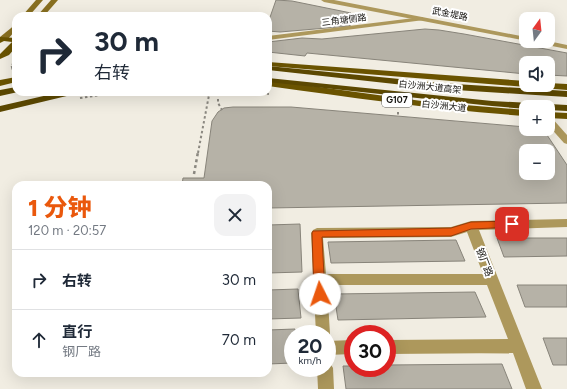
<!DOCTYPE html>
<html lang="zh">
<meta charset="utf-8">
<style>
:root{--surface:#fff;--page:#f2f2f3;--text:#1f2937;--muted:#747a83;--line:#e0e1e3;--accent:#ea580c}
body{margin:0;font-family:Figtree,"Noto Sans SC",sans-serif;background:var(--page);color:var(--text);height:100vh;display:flex;flex-direction:column;font-size:15px;white-space:nowrap}
*{box-sizing:border-box;margin:0}
p{font-size:13px;color:var(--muted)}
.icon{flex:none;width:22px;height:22px;fill:none;stroke:currentColor;stroke-width:2;stroke-linecap:round;stroke-linejoin:round}
.map{position:relative;flex:1;overflow:hidden}
.side{position:absolute;left:12px;top:181px;width:260px;height:196px;display:flex;flex-direction:column;background:var(--surface);border-radius:12px;box-shadow:0 4px 16px #0002}
.side>*{flex:none}
.hud{position:absolute;left:12px;top:12px;width:260px;height:84px;border-radius:12px;box-shadow:0 4px 16px #0002;background:#fff;color:var(--text);overflow:hidden}
.needle{width:26px;rotate:15deg}
.fabs{position:absolute;left:519px;top:12px;display:grid;gap:8px}
.fabs a{display:grid;place-items:center;width:36px;height:36px;border-radius:8px;background:var(--surface);box-shadow:0 4px 16px #0002;font-size:20px}
.speed{position:absolute;left:284px;top:325px;display:flex;gap:8px;font-size:20px;font-weight:700;text-align:center}
.speed>*{display:grid;place-content:center;width:52px;height:52px;border-radius:50%;background:var(--surface);box-shadow:0 4px 16px #0002;line-height:1}
.speed small{font-size:10px;font-weight:400}
.speed .limit{border:6px solid #d22;background:#fff;color:#111}
.pin{position:absolute;display:grid;place-items:center;width:34px;height:34px;color:#fff;margin:-17px;border-radius:8px;box-shadow:0 2px 6px #0006}
.me{position:absolute;width:44px;margin:-22px;rotate:356deg;stroke-linejoin:round;filter:drop-shadow(0 0 3px #0008)}
.turn{display:flex;align-items:center;gap:14px;height:84px;padding:0 16px;font-size:18px}
.turn .icon{width:52px;height:52px;stroke-width:2.5}
.turn b{display:block;font-size:28px;line-height:34px}
.round{display:grid;place-items:center;flex:none;width:42px;height:42px;border-radius:12px;background:var(--page)}
.headline{display:flex;align-items:center;justify-content:space-between;height:68px;padding:0 16px}
h1{font-size:24px;font-weight:800;line-height:30px;color:var(--accent)}
ul{padding:0;list-style:none}
li{display:flex;align-items:center;gap:12px;height:60px;padding:0 16px;border-top:1px solid var(--line)}
li div{flex:1}
li b{display:block;font-size:15px}
li em{font-style:normal}
.map>svg:first-child{display:block}
.building{fill:#b6b2a7;stroke:#88847a;fill-rule:evenodd}
.lines{fill:none;stroke-linecap:round;stroke-linejoin:round}
.path-far2{stroke:#8b8880;stroke-width:1.5;stroke-dasharray:2 2;stroke-linecap:butt}
.path-far1{stroke:#8b8880;stroke-width:2;stroke-dasharray:2.5 2.5;stroke-linecap:butt}
.path{stroke:#8b8880;stroke-width:2.5;stroke-dasharray:3 3;stroke-linecap:butt}
.minor{fill:#ad985c;fill-rule:evenodd}
.tertiary{fill:#ad985c;fill-rule:evenodd}
.secondary{fill:#886f20;fill-rule:evenodd}
.primary{fill:#6a5300;fill-rule:evenodd}
.trunk{fill:#5c4801;fill-rule:evenodd}
.route{fill:#ea580c;stroke:#983908}
.labels{text-anchor:middle;stroke-width:4;stroke-linejoin:round;paint-order:stroke}
.far-street-label{font-size:9px;fill:#12100c;stroke:#fff}
.shield{fill:#fff;stroke:#595855;stroke-width:1}
.shield-label{font-size:9px;font-weight:bold;fill:#12100c}
.street-label{font-size:10px;fill:#12100c;stroke:#fff}
</style>
<div class="map">
<svg width="567" height="389" viewBox="0 0 567 389">
<rect width="100%" height="100%" fill="#f1ede2"/>
<g class="building">
<polygon points="276,0 292,1 351,13 350,26 280,32 268,31 268,23"/>
<polygon points="425,29 439,30 464,34 567,53 567,76 548,75 548,63 526,63 526,74 307,53 305,56 268,52 268,42 302,38 322,39"/>
<path d="M233,107H291L526,127V129H543L567,165V203L268,208V185H182L183,178H204L212,121L218,112L224,108ZM526,151H548V173H526Z"/>
<polygon points="300,224 302,272 268,273 268,225"/>
<polygon points="497,238 567,238 567,256 504,257"/>
<polygon points="456,240 465,261 331,263 328,242"/>
<polygon points="517,285 567,285 567,307 525,307"/>
<polygon points="298,289 301,318 268,319 268,290"/>
<polygon points="475,292 486,317 338,320 334,294"/>
<polygon points="295,329 295,334 293,334 293,363 268,364 268,330"/>
<polygon points="543,338 567,338 567,365 553,365"/>
<polygon points="502,364 512,389 346,389 343,366 353,366 353,368 387,368 387,365"/>
</g>
<g class="lines">
<polyline class="path-far2" points="12,68 11,65 16,62"/>
<g class="path-far1">
<polyline points="12,67 13,71"/>
<polyline points="237,92 269,94"/>
<polyline points="80,98 121,92"/>
<polyline points="218,99 218,103 222,110"/>
<polyline points="398,112 398,116"/>
<polyline points="198,153 209,95"/>
</g>
<polyline class="path" points="194,174 198,152"/>
<g class="minor">
<polygon points="422,17 425,19 424,20 268,40 268,36"/>
<polygon points="548,116 551,117 567,135 567,144 564,143 548,125"/>
<path d="M567,219V227L479,230L542,389H526L513,353L387,354V340L508,339L487,285H327L330,334L327,339V334H316L311,233L313,230L317,228L451,227L471,221ZM467,232L483,274H326L323,238L451,237Z"/>
<polygon points="353,340 353,354 327,355 327,341"/>
<polygon points="327,361 330,363 333,368 334,389 318,389 317,368 327,368"/>
</g>
<g class="tertiary">
<polygon points="321,0 334,0 526,37 527,41 324,2"/>
<polygon points="533,41 548,41 567,45 567,49 537,43"/>
</g>
<g class="secondary">
<polygon points="36,0 43,0 29,16 22,16"/>
<polygon points="51,0 58,0 44,16 37,16"/>
<polygon points="16,24 16,30 6,41 0,41 0,37"/>
</g>
<g class="primary">
<polygon points="0,37 16,38 16,47 9,55 0,59 0,54 12,42 4,41 0,43"/>
<polygon points="268,62 526,81 526,85 530,85 526,87 268,66"/>
<polygon points="16,77 16,82 0,86 0,80"/>
<path d="M268,80L429,102L526,110V116C439,110 354,98 268,86Z"/>
<polygon points="548,83 567,84 567,90 542,88 538,85 548,85"/>
<polygon points="548,112 567,113 567,119 548,118"/>
</g>
<g class="trunk">
<polygon points="268,66 440,83 567,91 567,97 440,89 268,70"/>
<polygon points="268,78 492,101 567,105 567,111 548,110 548,107 526,107 526,109 492,106 268,82"/>
<polygon points="16,87 16,92 18,92 0,96 0,90"/>
<polygon points="61,92 76,92 75,94 0,112 0,106"/>
</g>
</g>
<polygon class="route" points="512,221 516,222 517,224 516,227 471,229 451,236 322,237 325,294 324,297 320,299 316,297 314,294 312,233 313,231 451,228 471,222"/>
<g class="labels">
<g class="far-street-label">
<text transform="translate(450 14) rotate(11)" y="3">武金堤路</text>
<text transform="translate(344 20) rotate(-7)" y="3">三角塘侧路</text>
<text transform="translate(430 87) rotate(6)" y="3">白沙洲大道高架</text>
<text transform="translate(444 106) rotate(6)" y="3">白沙洲大道</text>
</g>
<rect class="shield" x="382" y="93" width="30" height="14" rx="3"/>
<g class="shield-label">
<text x="397" y="103">G107</text>
</g>
<g class="street-label">
<text transform="translate(485 262) rotate(69)" y="4">钢厂路</text>
</g>
</g>
</svg>
<div class="fabs">
<a><svg class="needle" viewBox="-14 -14 28 28"><path d="M0-13l5 13h-10z" fill="#e53935"/><path d="M0 13l5-13h-10z" fill="#747a83"/></svg></a>
<a><svg class="icon" aria-label="sound" viewBox="0 0 24 24"><path d="M4 9h4l5-4v14l-5-4H4zM17 9q2 3 0 6"/></svg></a>
<a>+</a>
<a>−</a>
</div>
<div class="speed"><div>20<small>km/h</small></div><div class="limit">30</div></div>
<div class="pin" style="left:512px;top:224px;background:#d93025"><svg class="icon" aria-label="arrive" viewBox="0 0 24 24"><path d="M6 21V4h12l-3 4 3 4H6"/></svg></div>
<svg class="me" style="left:320px;top:294px" viewBox="-20 -20 40 40"><circle r="19" fill="#fff"/><path d="M0-13L10 11 0 6-10 11z" fill="#ea580c"/></svg>
<div class="hud">
<div class="turn"><svg class="icon" aria-label="right" viewBox="0 0 24 24"><path d="M7 20v-9h11M14 6l5 5-5 5"/></svg><div><b>30 m</b>右转</div></div>
</div>
<section class="side">
<div class="headline"><div><h1>1 分钟</h1><p>120 m · 20:57</p></div><a class="round"><svg class="icon" aria-label="close" viewBox="0 0 24 24"><path d="M6 6l12 12M18 6L6 18"/></svg></a></div>
<ul>
<li><svg class="icon" aria-label="right" viewBox="0 0 24 24"><path d="M7 20v-9h11M14 6l5 5-5 5"/></svg><div><b>右转</b></div><em>30 m</em></li>
<li><svg class="icon" aria-label="ahead" viewBox="0 0 24 24"><path d="M12 20V5M6 11l6-6 6 6"/></svg><div><b>直行</b><p>钢厂路</p></div><em>70 m</em></li>
</ul>
</section>
</div>
